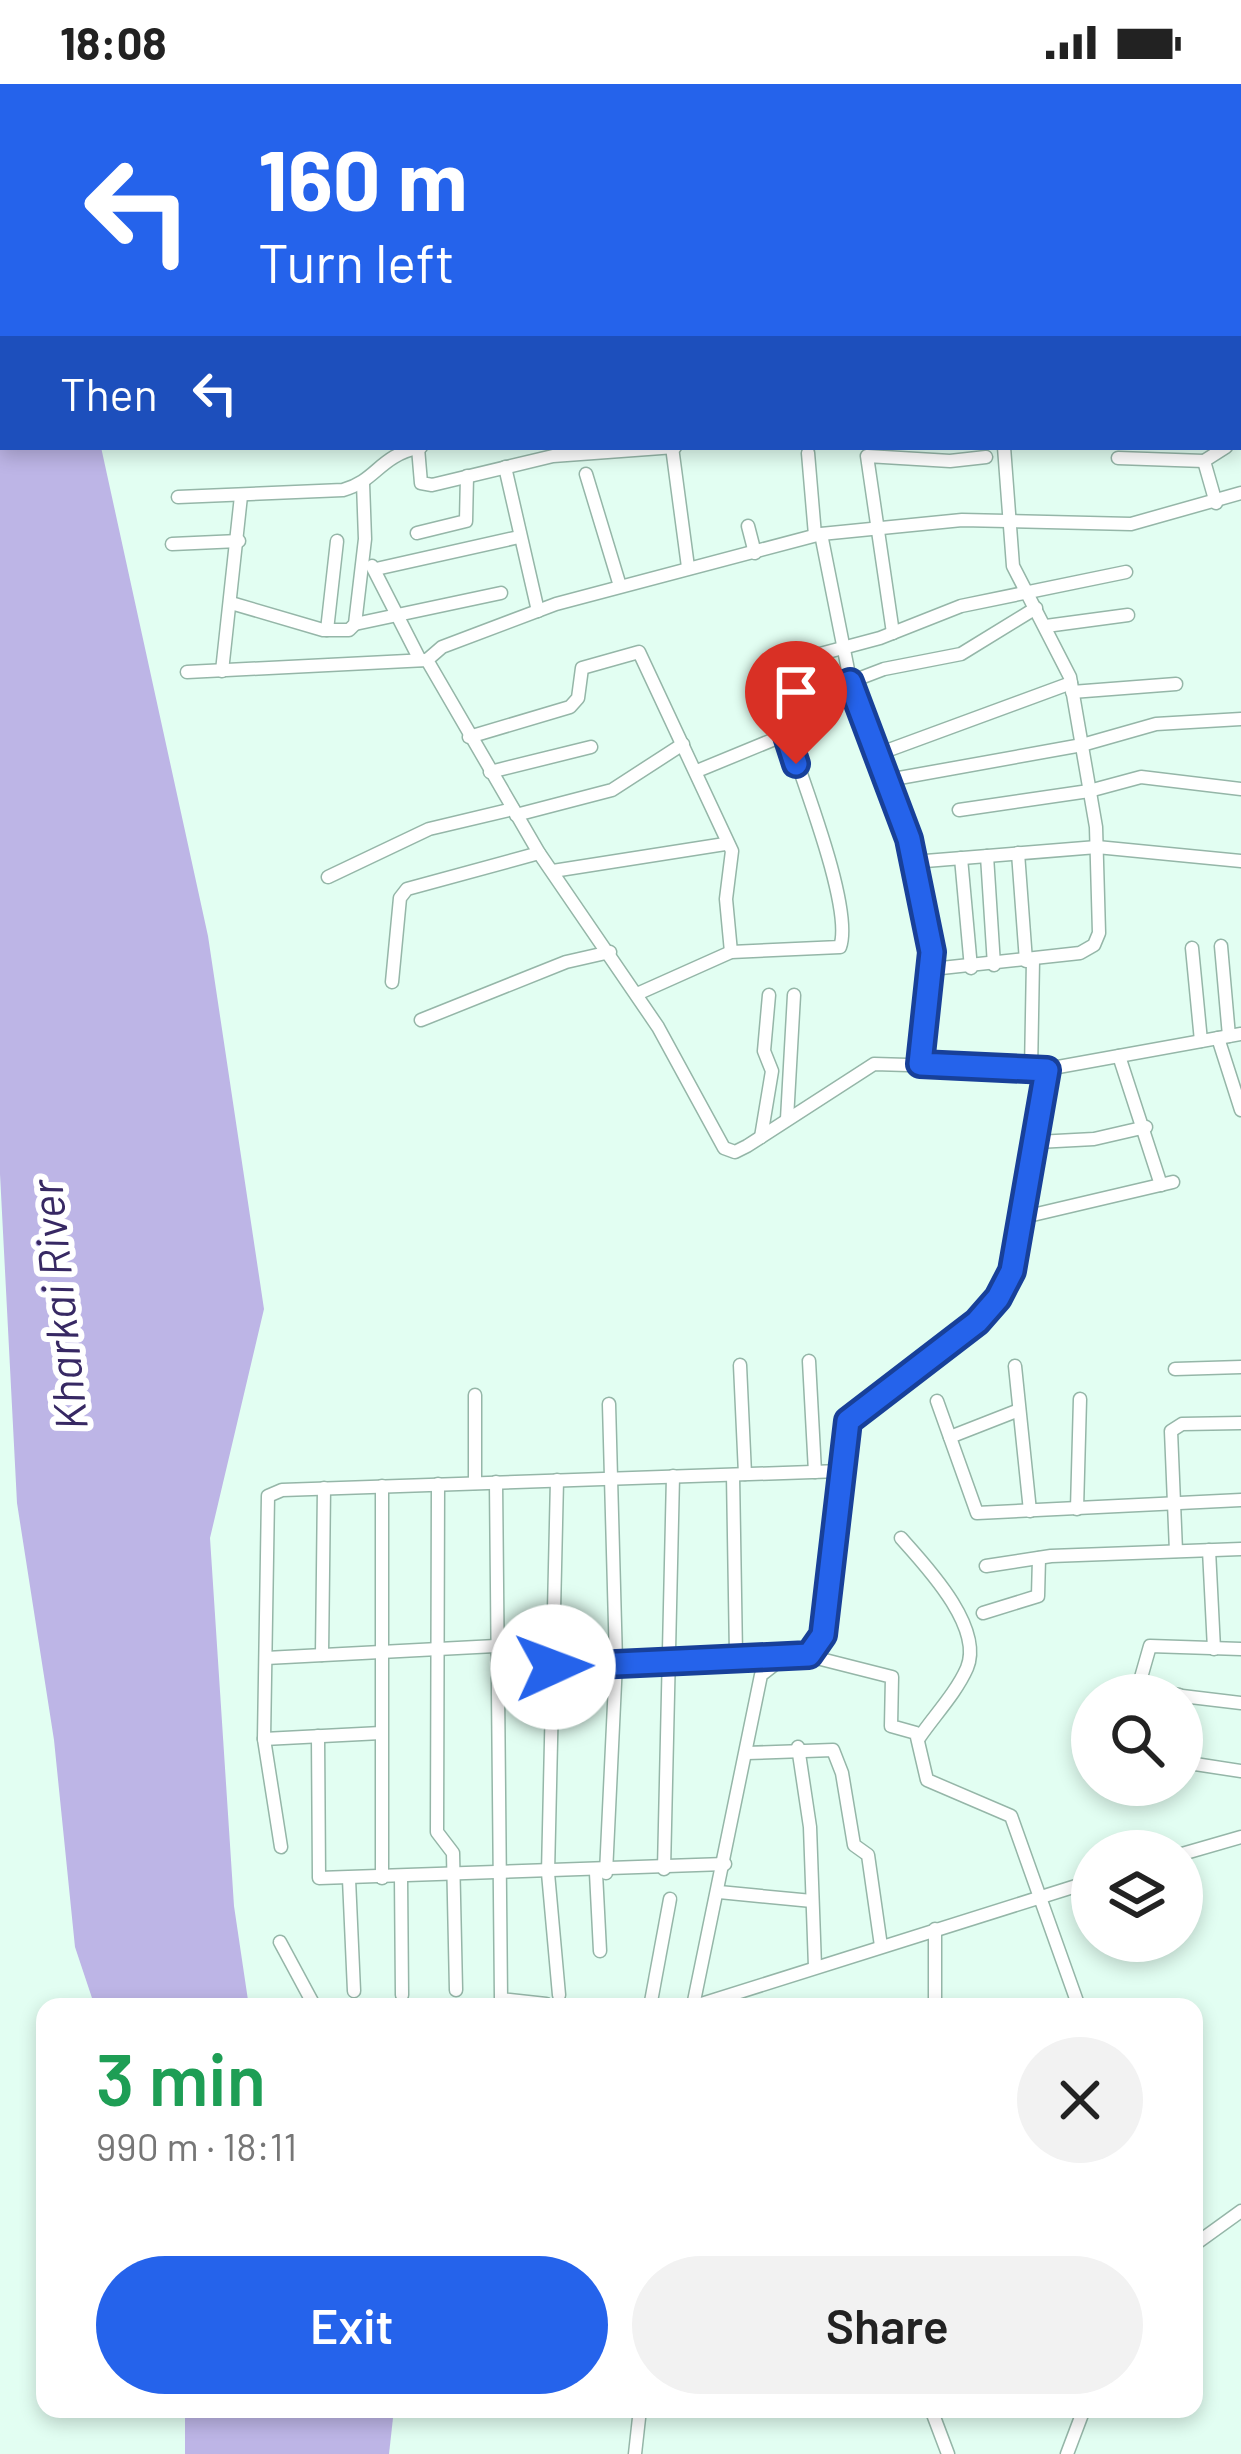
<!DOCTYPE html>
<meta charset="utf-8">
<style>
:root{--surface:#fff;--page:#f2f2f2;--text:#222;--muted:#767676;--accent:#2563eb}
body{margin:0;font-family:Barlow,sans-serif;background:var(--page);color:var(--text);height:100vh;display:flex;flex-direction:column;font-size:45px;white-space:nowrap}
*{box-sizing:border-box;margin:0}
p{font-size:39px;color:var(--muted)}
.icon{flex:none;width:66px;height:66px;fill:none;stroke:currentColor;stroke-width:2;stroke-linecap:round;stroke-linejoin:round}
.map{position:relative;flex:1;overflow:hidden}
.drawer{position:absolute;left:36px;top:1914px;width:1167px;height:420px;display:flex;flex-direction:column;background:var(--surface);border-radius:24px;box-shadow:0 6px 18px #0003}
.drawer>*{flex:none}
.banner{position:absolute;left:0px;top:0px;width:1242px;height:366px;box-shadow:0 6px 18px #0003;background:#2563eb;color:#fff;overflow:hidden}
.fabs{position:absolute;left:1071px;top:1590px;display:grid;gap:24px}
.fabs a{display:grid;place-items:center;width:132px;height:132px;border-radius:50%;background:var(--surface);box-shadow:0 6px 18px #0003;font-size:60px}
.pin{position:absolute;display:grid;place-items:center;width:102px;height:102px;color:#fff;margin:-123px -51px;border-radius:50% 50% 50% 0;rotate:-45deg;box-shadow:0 0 12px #0007}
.pin .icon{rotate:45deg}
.me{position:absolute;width:132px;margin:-66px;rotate:88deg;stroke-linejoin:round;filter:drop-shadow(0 0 9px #0008)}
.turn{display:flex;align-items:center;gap:42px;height:252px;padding:0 60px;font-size:54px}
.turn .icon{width:156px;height:156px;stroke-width:2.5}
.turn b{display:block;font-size:84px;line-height:102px}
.then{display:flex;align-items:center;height:114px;padding:0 60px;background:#0003;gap:24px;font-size:45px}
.round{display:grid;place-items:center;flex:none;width:126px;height:126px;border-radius:63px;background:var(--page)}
.head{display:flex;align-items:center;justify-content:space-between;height:204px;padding:0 60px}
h1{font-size:72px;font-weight:600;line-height:90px;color:#1e9e55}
.action{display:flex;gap:24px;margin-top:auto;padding:24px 60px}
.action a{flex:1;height:138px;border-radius:72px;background:var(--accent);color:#fff;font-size:48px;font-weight:600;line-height:138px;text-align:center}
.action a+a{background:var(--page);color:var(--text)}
.status{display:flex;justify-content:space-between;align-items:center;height:84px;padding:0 60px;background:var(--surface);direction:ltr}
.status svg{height:33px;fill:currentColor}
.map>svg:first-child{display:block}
.water{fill:#bdb5e6}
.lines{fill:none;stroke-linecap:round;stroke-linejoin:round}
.minor-casing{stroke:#95b6a8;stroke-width:15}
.minor{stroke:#fff;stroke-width:12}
.route-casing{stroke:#184099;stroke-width:30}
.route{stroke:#2563eb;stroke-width:21}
.labels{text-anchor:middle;stroke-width:12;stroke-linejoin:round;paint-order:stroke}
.water-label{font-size:45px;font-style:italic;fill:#372863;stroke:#fff}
</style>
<div class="status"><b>18:08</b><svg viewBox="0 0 49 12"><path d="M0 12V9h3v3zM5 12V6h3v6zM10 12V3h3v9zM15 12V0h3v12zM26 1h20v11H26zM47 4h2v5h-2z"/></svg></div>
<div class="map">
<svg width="1241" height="2370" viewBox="0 0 1241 2370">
<rect width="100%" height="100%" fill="#e2fef2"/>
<g class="water">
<polygon points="0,0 18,3 3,3 3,363 101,363 208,852 264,1225 210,1454 234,1822 249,1923 95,1923 75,1863 54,1656 17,1419 0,1090"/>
<polygon points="185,2325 394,2325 389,2370 185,2370"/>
</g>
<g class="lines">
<g class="minor-casing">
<g id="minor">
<polyline points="504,0 506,3"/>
<polyline points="654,0 655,3"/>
<polyline points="755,0 755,3"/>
<polyline points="903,0 903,3"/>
<polyline points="1027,0 1027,3"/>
<polyline points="1098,0 1098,3"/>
<polyline points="561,3 599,0"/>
<polyline points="1240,175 1241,163"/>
<polyline points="1239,356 1241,355"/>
<polyline points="672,363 688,483"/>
<polyline points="418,364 421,399 432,401 553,372 675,363"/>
<polyline points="808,369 815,451"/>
<polyline points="1118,374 1204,377"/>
<polyline points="505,383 538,527"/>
<polyline points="586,390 620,502"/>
<path d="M178,413L343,406C378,396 378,372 421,363"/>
<polyline points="1216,419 1204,377 1226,363"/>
<polyline points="748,442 755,469"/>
<polyline points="417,449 466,437 467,392"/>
<polyline points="821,450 852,606 909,755 931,869 920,980"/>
<polyline points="172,460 239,457"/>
<polyline points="372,482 420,576"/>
<polyline points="376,485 519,453"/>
<polyline points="231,519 323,546 349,546 355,540 365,455 363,399"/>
<polyline points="355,540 501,509"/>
<polyline points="1046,542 1128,531"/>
<polyline points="327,546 337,457"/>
<polyline points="893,549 867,372 950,377 986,373"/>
<polyline points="760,586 880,554 961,522 1126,488"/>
<polyline points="222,587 241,412"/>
<polyline points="187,588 427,576"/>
<polyline points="1072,608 1176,600"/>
<polyline points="469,653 570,623 578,614 582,584 639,568 732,767 726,815 731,868"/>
<polyline points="878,670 1071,599"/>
<polyline points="697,687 787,650"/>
<polyline points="490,688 591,663"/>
<polyline points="888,696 1082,661 1156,640 1241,635"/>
<polyline points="959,726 1089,707 1141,693 1241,705"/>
<polyline points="516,731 612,706 683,660"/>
<polyline points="1018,769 1026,877"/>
<polyline points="987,772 994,881"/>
<polyline points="961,774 971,884"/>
<polyline points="913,778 1097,763 1241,777"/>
<polyline points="553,787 725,760"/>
<polyline points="328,793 429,745 513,725"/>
<polyline points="1221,862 1229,952"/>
<polyline points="1192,864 1201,957"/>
<polyline points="932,885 1080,869 1094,861 1099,849 1096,743 1070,593 1013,482 1004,363"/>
<polyline points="392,898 400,814 407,805 539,769"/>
<path d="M637,910L731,868L840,863C854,824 799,688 785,643L787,622L884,585L961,570L1036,524"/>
<polyline points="421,936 566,878 610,868"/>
<polyline points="1218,954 1241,1026"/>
<polyline points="1119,972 1161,1101"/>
<polyline points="1047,985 874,980 747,1062 735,1068 724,1064 658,943 539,769 427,576 442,563 556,520 821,450 962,436 1131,440 1241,409"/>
<polyline points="1031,987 1033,876"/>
<polyline points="787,1035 794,911"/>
<polyline points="761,1053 772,987 764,967 769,911"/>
<polyline points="1037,1058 1094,1055 1146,1043"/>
<polyline points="1024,1133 1173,1098"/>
<polyline points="809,1277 815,1388"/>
<polyline points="740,1281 745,1390"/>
<polyline points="1015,1282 1030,1427"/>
<polyline points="1175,1285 1241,1283"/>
<polyline points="937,1317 977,1429 1241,1416"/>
<polyline points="950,1353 1019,1326"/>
<polyline points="733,1391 736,1571"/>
<polyline points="557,1396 548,1789 559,1911"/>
<polyline points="496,1398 501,1915 546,1920"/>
<polyline points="475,1399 475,1311"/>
<polyline points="438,1400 437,1748 453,1769 456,1906"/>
<polyline points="1077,1425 1080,1315"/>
<path d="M901,1454C926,1482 984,1543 967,1584C956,1609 934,1632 919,1654"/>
<polyline points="1209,1466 1214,1565"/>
<polyline points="1176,1467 1171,1347 1182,1340 1241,1339"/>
<polyline points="986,1482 1051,1472 1241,1465"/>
<polyline points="983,1529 1038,1512 1039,1474"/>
<polyline points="322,1571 324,1404"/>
<polyline points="809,1572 892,1593 891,1642 916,1649 927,1696 1011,1732 1079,1923"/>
<polyline points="266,1574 553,1559"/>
<polyline points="553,1583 736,1571 777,1577"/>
<polyline points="1138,1604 1179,1611"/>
<polyline points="1136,1611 1150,1562 1241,1565"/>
<polyline points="1182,1612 1241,1619"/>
<polyline points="318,1652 319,1794 725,1780"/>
<polyline points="264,1655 381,1649"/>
<polyline points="798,1663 810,1743 815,1883"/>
<polyline points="746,1669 833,1666 842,1689 854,1761 868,1771 881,1862"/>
<polyline points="1182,1678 1241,1687"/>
<polyline points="281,1763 264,1655 268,1412 282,1406 841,1387"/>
<polyline points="1182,1770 1241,1753"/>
<polyline points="664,1785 673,1392"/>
<polyline points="596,1789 600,1867"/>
<polyline points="606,1789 616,1578 609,1320"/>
<polyline points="401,1793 402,1911"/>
<polyline points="382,1794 382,1402"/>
<polyline points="349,1795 354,1907"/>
<polyline points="719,1808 812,1817"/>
<polyline points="935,1845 935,1923"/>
<polyline points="280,1858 315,1923"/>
<path d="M693,1922L761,1591L779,1577L809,1572L823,1551L848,1337C906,1292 977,1253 1013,1188L1047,985L1241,950"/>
<polyline points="650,1923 670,1815"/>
<polyline points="692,1923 1092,1797"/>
<polyline points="1194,2161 1241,2127"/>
<polyline points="931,2325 948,2370"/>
<polyline points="635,2370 640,2325"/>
<polyline points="1067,2370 1084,2325"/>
</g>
</g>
<use href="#minor" class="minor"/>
</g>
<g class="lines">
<g class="route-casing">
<polyline id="route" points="553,1583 809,1571 823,1551 848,1337 977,1238 998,1214 1012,1187 1047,986 920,980 932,868 909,755 850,598 787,622 784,643 796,680"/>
</g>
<use href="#route" class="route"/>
</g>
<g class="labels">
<g class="water-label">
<text transform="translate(59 1221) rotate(-96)" y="16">Kharkai River</text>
</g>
</g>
</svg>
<div class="fabs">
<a><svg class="icon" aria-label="search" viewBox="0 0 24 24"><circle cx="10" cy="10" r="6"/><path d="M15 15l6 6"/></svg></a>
<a><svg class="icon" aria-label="layers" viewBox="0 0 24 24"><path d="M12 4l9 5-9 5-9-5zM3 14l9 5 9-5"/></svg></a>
</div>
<div class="pin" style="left:796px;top:680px;background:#d93025"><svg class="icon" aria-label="arrive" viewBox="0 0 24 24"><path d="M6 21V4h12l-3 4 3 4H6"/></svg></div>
<svg class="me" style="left:553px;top:1583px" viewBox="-20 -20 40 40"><circle r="19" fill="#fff"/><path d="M0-13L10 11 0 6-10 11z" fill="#2563eb"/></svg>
<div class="banner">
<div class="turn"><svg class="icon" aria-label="left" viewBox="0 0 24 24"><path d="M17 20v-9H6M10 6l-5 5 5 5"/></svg><div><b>160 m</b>Turn left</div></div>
<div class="then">Then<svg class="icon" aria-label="left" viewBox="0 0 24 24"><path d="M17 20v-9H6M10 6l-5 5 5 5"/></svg></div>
</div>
<section class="drawer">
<div class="head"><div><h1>3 min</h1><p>990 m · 18:11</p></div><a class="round"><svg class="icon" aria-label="close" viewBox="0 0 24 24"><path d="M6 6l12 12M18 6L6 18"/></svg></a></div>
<div class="action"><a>Exit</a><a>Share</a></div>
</section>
</div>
